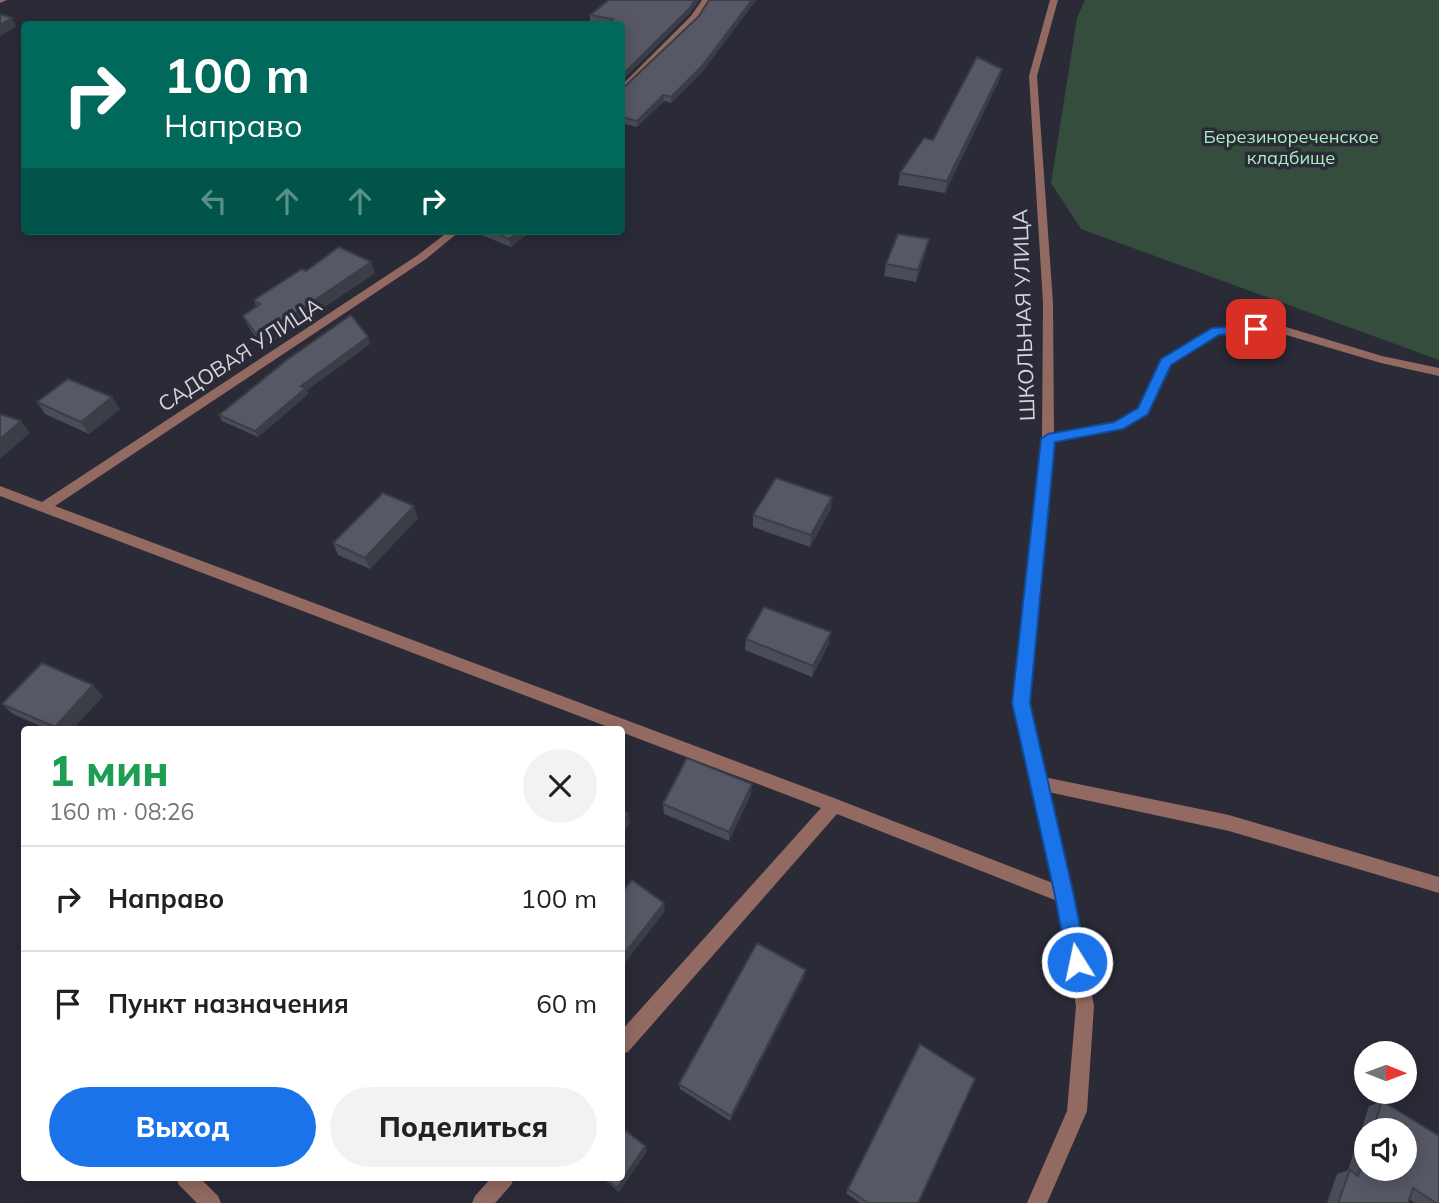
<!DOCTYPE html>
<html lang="ru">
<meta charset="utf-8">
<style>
:root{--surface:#fff;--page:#f2f2f2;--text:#202124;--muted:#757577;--line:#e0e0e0;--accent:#1a73e8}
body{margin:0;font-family:Mulish,sans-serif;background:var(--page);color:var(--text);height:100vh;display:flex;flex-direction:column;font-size:26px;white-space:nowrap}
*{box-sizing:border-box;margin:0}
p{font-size:23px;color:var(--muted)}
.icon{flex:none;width:38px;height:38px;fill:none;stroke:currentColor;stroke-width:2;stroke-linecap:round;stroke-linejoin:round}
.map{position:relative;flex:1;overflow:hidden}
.sheet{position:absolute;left:21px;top:726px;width:604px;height:455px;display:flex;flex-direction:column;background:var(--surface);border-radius:7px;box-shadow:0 4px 18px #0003}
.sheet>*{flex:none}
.top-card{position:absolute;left:21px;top:21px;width:604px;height:214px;border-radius:7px;box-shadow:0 4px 18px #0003;background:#00695c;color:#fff;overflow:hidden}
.needle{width:46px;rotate:91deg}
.buttons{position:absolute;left:1354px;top:1041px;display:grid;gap:14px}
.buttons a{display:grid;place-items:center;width:63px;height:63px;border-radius:50%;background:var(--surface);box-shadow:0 4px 18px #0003;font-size:35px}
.pin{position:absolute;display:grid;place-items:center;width:60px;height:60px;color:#fff;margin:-30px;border-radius:14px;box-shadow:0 4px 10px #0006}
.me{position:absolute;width:77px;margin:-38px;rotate:350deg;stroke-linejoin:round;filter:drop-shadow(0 0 5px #0008)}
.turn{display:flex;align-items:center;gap:24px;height:147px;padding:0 28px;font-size:32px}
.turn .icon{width:91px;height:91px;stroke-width:2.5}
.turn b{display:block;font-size:49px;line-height:60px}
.lanes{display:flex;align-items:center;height:66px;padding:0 28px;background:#0003;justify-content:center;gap:35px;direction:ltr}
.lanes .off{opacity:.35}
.round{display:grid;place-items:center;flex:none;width:74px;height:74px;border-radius:37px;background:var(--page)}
.summary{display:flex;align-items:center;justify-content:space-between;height:119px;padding:0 28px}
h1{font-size:42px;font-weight:800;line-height:52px;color:#1e9e55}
.button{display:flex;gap:14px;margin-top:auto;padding:14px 28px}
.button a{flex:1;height:80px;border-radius:42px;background:var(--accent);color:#fff;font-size:28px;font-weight:800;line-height:80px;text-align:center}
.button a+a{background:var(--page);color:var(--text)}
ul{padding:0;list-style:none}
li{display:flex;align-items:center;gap:21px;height:105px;padding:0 28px;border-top:2px solid var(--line)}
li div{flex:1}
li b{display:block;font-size:26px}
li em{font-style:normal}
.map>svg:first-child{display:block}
.green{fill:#344d3c}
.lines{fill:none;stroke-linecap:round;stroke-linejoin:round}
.service{fill:#936a62;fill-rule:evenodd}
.minor{fill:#936a62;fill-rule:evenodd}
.tertiary{fill:#936a62;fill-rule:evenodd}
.wall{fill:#4a4c57;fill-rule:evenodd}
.shaded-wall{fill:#3c3e47}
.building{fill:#565865;stroke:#3c3e47;stroke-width:2}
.route{fill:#1a73e8;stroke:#114b97;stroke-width:2}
.labels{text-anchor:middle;stroke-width:7;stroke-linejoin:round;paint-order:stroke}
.far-park-label{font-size:18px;fill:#aaedc0;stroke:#2a2b37}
.street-label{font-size:21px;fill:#d4d5dd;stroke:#2a2b37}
</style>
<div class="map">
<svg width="1439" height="1203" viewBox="0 0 1439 1203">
<rect width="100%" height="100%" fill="#2a2b37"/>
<polygon class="green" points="1085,0 1439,0 1439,360 1081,229 1051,183 1077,18"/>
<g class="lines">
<g class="service">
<polygon points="1276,324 1382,356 1439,368 1439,376 1381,363 1276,332 1218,334 1171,364 1147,414 1122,429 1048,443 1042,439 1048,435 1115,422 1138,408 1162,359 1212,328"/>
<polygon points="1039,776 1229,815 1439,877 1439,893 1229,831 1039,790 1033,788 1031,783 1033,778"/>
</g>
<g class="minor">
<polygon points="0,0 7,0 0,3"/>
<polygon points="702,0 710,0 697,20 621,94 621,86 691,16"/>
<polygon points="449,231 460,231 426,259 55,506 834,798 1071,890 1074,896 1071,902 1065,904 837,814 628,1052 621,1054 621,1031 821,808 621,732 621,730 616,730 0,496 0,486 42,502 418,255"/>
<polygon points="176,1178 200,1178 218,1196 221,1203 197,1203 179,1185"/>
<polygon points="491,1178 514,1178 511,1185 495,1203 472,1203 475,1196"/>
</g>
<polygon class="tertiary" points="1050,0 1058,0 1037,76 1053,303 1054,439 1029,703 1074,896 1094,1006 1087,1111 1047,1203 1027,1203 1067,1111 1076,1006 1056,896 1013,703 1042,439 1043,303 1029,76"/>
</g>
<g class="wall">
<polygon points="609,0 699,0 689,14 621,24 608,24 590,21 590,15"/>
<polygon points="709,0 756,0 702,72 671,103 664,101 637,127 621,123 621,90 699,16"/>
<polygon points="1002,69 999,80 945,193 898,185 900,173"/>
<polygon points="471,231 531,231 511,247"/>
<polygon points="926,251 916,282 884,276 886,264"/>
<polygon points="375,273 263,348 248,326 243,316 256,307 254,300"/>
<polygon points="370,344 307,390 308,394 258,437 222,421 219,415"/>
<polygon points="37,402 120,409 89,434 45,414"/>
<polygon points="831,509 810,547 753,527 753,515"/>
<polygon points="418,518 370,569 338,555 333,543"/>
<polygon points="746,639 829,643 812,677 745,650"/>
<polygon points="103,696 72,730 49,730 13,714 2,704"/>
<polygon points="751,794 729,841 664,814 663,804"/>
<polygon points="804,977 730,1121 680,1089 679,1084"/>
<polygon points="920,1044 918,1203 860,1203 846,1193"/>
<path d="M1382,1101L1439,1136V1203H1415L1409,1199L1408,1203H1327L1337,1174L1348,1170L1369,1106ZM1367,1130H1405V1169H1367Z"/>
<polygon points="647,1151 619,1192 602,1178 621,1178"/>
</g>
<g class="shaded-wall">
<polygon points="695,0 699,0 689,14 621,82 621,76"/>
<polygon points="752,0 756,0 702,72 671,103 671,97"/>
<polygon points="12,18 16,27 0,36 0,25"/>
<polygon points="1002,69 999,80 945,193 947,181"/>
<polygon points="663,95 664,101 637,127 637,121"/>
<polygon points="519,231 531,231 511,247 509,239"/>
<polygon points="929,239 926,251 916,282 918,270"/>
<polygon points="371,262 375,273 263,348 259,338"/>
<polygon points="368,337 370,344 307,390 308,394 258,437 255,431 301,386"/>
<polygon points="112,397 120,409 89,434 81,422"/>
<polygon points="21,421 30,433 0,459 0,439"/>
<polygon points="832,497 831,509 810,547 811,535"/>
<polygon points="414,506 418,518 370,569 365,558"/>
<polygon points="831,632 829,643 812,677 813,666"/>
<polygon points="93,685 103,696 72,730 58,730 55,727"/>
<polygon points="752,784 751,794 729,841 729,832"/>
<polygon points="628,813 630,823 621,837 621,825"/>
<polygon points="664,903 665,911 621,968 621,958"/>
<polygon points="806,970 804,977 730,1121 731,1116"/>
<polygon points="645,1146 647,1151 619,1192 617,1188"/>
</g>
<g class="building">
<polygon points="609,0 695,0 689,9 621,76 621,24 607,24 613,19 590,15"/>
<polygon points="709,0 752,0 702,66 671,97 663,95 637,121 621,117 621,90 699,16"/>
<polygon points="0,14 12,18 0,25"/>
<polygon points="977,57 1002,69 947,181 900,173 924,138 933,140"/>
<polygon points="490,231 519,231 509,239"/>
<polygon points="898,234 929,239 918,270 886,264"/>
<polygon points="339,247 371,262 259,338 243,316 260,304 254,300 302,269 306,271"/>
<polygon points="351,315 368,337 301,386 306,388 255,431 219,415 288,359"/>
<polygon points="68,379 112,397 81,422 37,402"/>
<polygon points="0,414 21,421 0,439"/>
<polygon points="776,478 832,497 811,535 753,515"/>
<polygon points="383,493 414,506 365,558 333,543"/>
<polygon points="764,607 831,632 813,666 746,639"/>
<polygon points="42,663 93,685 55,727 2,704"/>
<polygon points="687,758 752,784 729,832 663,804"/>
<polygon points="621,810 628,813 621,825"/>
<polygon points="632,880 664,903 621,958 621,893"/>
<polygon points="757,943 806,970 731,1116 679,1084"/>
<polygon points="920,1044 975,1079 918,1203 868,1203 848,1189"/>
<polygon points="1382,1101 1439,1136 1439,1203 1436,1203 1413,1188 1408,1203 1338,1203 1350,1170 1358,1176 1367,1149 1367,1169 1405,1169 1405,1130 1373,1130"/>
<polygon points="621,1127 645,1146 617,1188 604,1178 621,1178"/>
</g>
<polygon class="route" points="1256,325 1262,329 1260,332 1219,335 1171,365 1148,414 1123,429 1055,442 1030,703 1074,896 1087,962 1084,969 1077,972 1070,969 1067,962 1055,896 1012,703 1041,439 1048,434 1114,422 1138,408 1161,359 1212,328"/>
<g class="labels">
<g class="far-park-label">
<text x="1291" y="143">Березинореченское<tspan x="1291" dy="21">кладбище</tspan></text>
</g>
<g class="street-label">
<text transform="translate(1024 315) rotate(-92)" y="7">ШКОЛЬНАЯ УЛИЦА</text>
<text transform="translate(240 355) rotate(-33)" y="7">САДОВАЯ УЛИЦА</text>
</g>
</g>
</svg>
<div class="buttons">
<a><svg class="needle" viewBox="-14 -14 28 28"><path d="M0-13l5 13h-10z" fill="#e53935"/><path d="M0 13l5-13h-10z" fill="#757577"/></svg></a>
<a><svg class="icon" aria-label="sound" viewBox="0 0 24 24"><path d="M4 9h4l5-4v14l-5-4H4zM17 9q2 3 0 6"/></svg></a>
</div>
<div class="pin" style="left:1256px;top:329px;background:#d93025"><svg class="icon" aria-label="arrive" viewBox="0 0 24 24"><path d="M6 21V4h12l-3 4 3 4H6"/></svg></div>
<svg class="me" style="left:1077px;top:962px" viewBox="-20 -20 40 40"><circle r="17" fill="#1a73e8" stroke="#fff" stroke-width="3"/><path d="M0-11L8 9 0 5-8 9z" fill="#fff"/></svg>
<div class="top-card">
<div class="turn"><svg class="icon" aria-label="right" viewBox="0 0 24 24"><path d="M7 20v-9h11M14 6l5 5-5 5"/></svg><div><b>100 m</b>Направо</div></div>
<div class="lanes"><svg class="icon off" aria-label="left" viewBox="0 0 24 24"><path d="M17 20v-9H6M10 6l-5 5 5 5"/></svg><svg class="icon off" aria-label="ahead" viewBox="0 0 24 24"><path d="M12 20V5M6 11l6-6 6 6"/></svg><svg class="icon off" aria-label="ahead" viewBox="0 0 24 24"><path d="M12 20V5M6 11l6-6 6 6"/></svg><svg class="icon" aria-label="right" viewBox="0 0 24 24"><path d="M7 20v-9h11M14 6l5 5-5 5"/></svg></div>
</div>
<section class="sheet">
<div class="summary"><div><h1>1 мин</h1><p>160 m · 08:26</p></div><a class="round"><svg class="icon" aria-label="close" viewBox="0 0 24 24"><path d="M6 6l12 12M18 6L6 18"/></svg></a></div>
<ul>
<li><svg class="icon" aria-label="right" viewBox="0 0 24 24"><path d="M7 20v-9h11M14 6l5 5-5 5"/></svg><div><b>Направо</b></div><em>100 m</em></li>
<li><svg class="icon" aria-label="arrive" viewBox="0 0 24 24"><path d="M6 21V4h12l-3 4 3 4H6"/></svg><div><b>Пункт назначения</b></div><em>60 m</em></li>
</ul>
<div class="button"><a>Выход</a><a>Поделиться</a></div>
</section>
</div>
